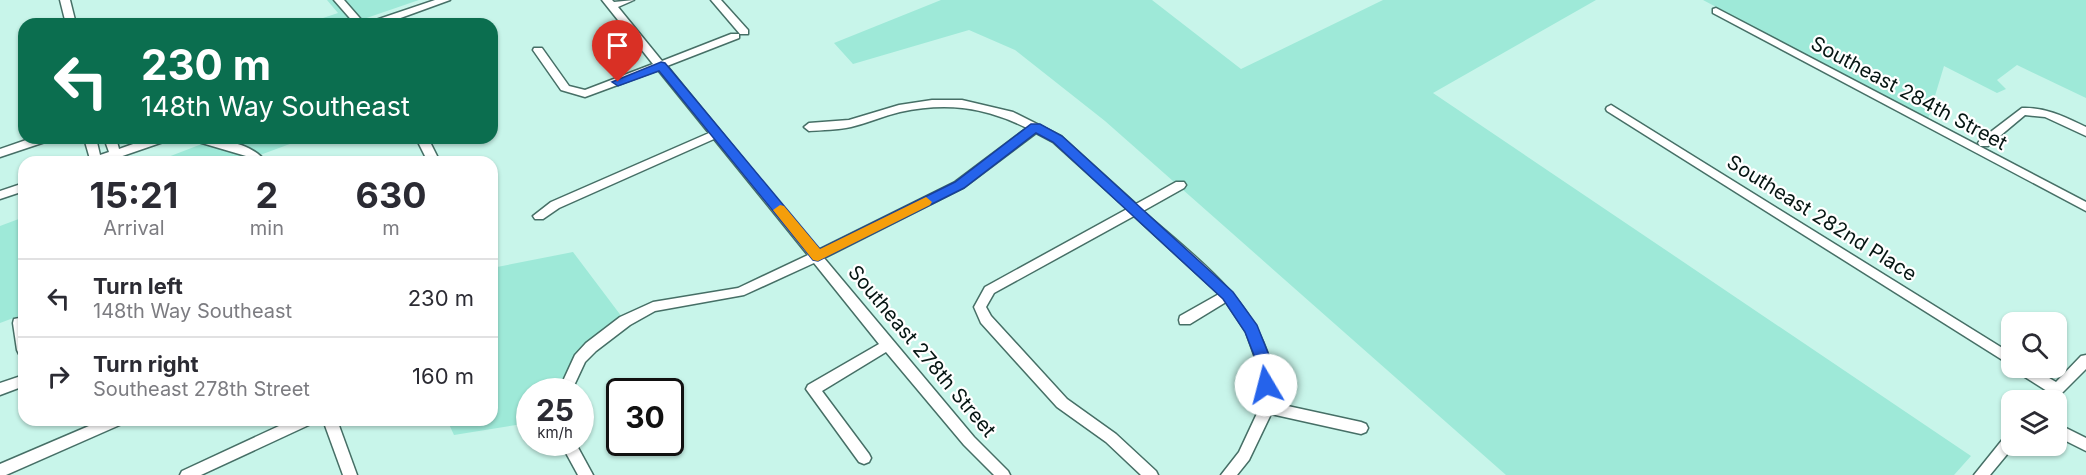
<!DOCTYPE html>
<style>
:root{--surface:#fff;--page:#f7f7f7;--text:#2b2b33;--muted:#7c7c81;--line:#e1e1e2}
body{margin:0;font-family:Inter,sans-serif;background:var(--page);color:var(--text);height:100vh;display:flex;flex-direction:column;font-size:22px;white-space:nowrap}
*{box-sizing:border-box;margin:0}
p{font-size:20px;color:var(--muted)}
.icon{flex:none;width:33px;height:33px;fill:none;stroke:currentColor;stroke-width:2;stroke-linecap:round;stroke-linejoin:round}
.map{position:relative;flex:1;overflow:hidden}
.sheet{position:absolute;left:18px;top:156px;width:480px;height:270px;display:flex;flex-direction:column;background:var(--surface);border-radius:18px;box-shadow:0 2px 4px #0004}
.sheet>*{flex:none}
.banner{position:absolute;left:18px;top:18px;width:480px;height:126px;border-radius:18px;box-shadow:0 2px 4px #0004;background:#0b6e4f;color:#fff;overflow:hidden}
.buttons{position:absolute;left:2001px;top:312px;display:grid;gap:12px}
.buttons a{display:grid;place-items:center;width:66px;height:66px;border-radius:12px;background:var(--surface);box-shadow:0 2px 4px #0004;font-size:30px}
.speed{position:absolute;left:516px;top:378px;display:flex;gap:12px;font-size:30px;font-weight:700;text-align:center}
.speed>*{display:grid;place-content:center;width:78px;height:78px;border-radius:50%;background:var(--surface);box-shadow:0 2px 4px #0004;line-height:1}
.speed small{font-size:15px;font-weight:400}
.speed .limit{border:3px solid #111;border-radius:9px;background:#fff;color:#111}
.pin{position:absolute;display:grid;place-items:center;width:51px;height:51px;color:#fff;margin:-62px -26px;border-radius:50% 50% 50% 0;rotate:-45deg;box-shadow:0 0 6px #0007}
.pin .icon{rotate:45deg}
.me{position:absolute;width:66px;margin:-33px;rotate:352deg;stroke-linejoin:round;filter:drop-shadow(0 0 4px #0008)}
.turn{display:flex;align-items:center;gap:21px;height:126px;padding:0 24px;font-size:27px}
.turn .icon{width:78px;height:78px;stroke-width:2.5}
.turn b{display:block;font-size:42px;line-height:51px}
.eta{display:flex;justify-content:space-evenly;align-items:center;height:102px;text-align:center}
.eta b{font-size:36px;font-weight:700;line-height:42px}
ul{padding:0;list-style:none}
li{display:flex;align-items:center;gap:18px;height:78px;padding:0 24px;border-top:2px solid var(--line)}
li div{flex:1}
li b{display:block;font-size:22px}
li em{font-style:normal}
.map>svg:first-child{display:block}
.green{fill:#9ee9d8}
.lines{fill:none;stroke-linecap:round;stroke-linejoin:round}
.minor-casing{stroke:#466f66;stroke-width:3}
.minor{fill:#fff;fill-rule:evenodd}
.route{fill:#2563eb;stroke:#184099;stroke-width:1.5}
.slow{fill:#f59e0b}
.labels{text-anchor:middle;stroke-width:4.5;stroke-linejoin:round;paint-order:stroke}
.street-label{font-size:20px;fill:#061613;stroke:#fff}
</style>
<div class="map">
<svg width="2086" height="475" viewBox="0 0 2086 475">
<rect width="100%" height="100%" fill="#c8f5ea"/>
<g class="green">
<polygon points="327,0 419,0 349,24 305,24 338,13"/>
<polygon points="941,0 1152,0 1241,69 1383,0 1596,0 1433,93 1971,456 1954,475 1506,475 1105,121 1015,50 969,30 853,64 834,43"/>
<polygon points="1703,0 2086,0 2086,98 2017,65 1997,80 2006,89 1997,93 1944,66 1928,119"/>
<polygon points="206,138 306,138 241,162 155,162 207,142"/>
<polygon points="24,217 24,314 0,323 0,226"/>
<polygon points="573,252 625,321 603,336 564,391 530,392 529,423 454,435 447,420 492,420 492,268"/>
</g>
<g class="lines">
<g class="minor-casing">
<g id="minor">
<polygon points="60,0 70,0 76,24 66,24"/>
<polygon points="334,0 344,0 365,24 355,24"/>
<polygon points="435,0 450,0 384,24 369,24 370,22"/>
<path d="M602,0H612L614,2L634,0L618,7L662,61L731,34H739V38L667,66L818,250L955,182L1027,128C984,107 947,102 900,112C883,116 868,123 851,127C838,130 823,130 809,131L804,127L809,123L849,120L899,105L932,100H962L1013,112L1061,136L1136,204L1176,182H1184L1186,185L1184,188L1143,211C1191,254 1251,295 1270,361C1274,374 1273,389 1274,403L1361,422L1366,424L1368,428L1366,432L1361,434L1271,414L1249,460L1237,475H1221L1239,452L1260,407L1257,363L1246,332L1226,302L1190,324H1180L1179,320L1180,316L1219,294L1134,216L994,293L986,307L991,316L1067,399L1116,434L1156,471L1158,475H1141L1106,442L1057,407L981,323L974,307L985,287L1127,209L1053,142L1036,133L963,188L824,258L974,437L1008,471L1010,475H994L964,445L886,352L822,391L869,454L871,458L869,462L864,464L859,462L806,389L808,385L879,344L814,263L744,295L655,311L630,325L596,351L585,362L571,392H558L575,355L586,343L620,317L653,302L738,288L808,255L714,139L559,208L543,219H535L533,216L551,202L709,133L658,70L585,97L561,90L533,50L534,48H542L569,86L585,90L653,64Z"/>
<polygon points="711,0 721,0 748,30 748,34 740,34"/>
<polygon points="1716,8 2086,202 2086,211 1713,13 1713,9"/>
<polygon points="1611,105 2012,354 2012,366 1607,111 1606,109 1607,107"/>
<path d="M2022,108C2046,107 2065,117 2086,127V136L2045,117L2025,115L1988,146H1980L1978,143L1980,140Z"/>
<polygon points="32,138 50,138 48,141 0,157 0,149"/>
<polygon points="84,138 96,138 100,155 109,152 104,138 116,138 119,149 150,138 168,138 166,141 105,162 87,162 90,159"/>
<path d="M193,138C217,138 251,142 266,162H253L246,156L195,141Z"/>
<polygon points="416,138 428,138 440,162 428,162"/>
<polygon points="24,183 24,191 0,199 0,191"/>
<polygon points="19,318 24,320 24,355 19,354 17,350 13,323 14,319"/>
<polygon points="2086,355 2086,369 2055,400 2040,400 2047,391 2017,372 2015,368 2032,368 2056,382 2081,356"/>
<polygon points="24,375 24,386 0,395 0,383"/>
<polygon points="103,420 124,420 122,424 6,475 0,475 0,464"/>
<polygon points="292,420 313,420 311,424 201,475 180,475 182,471"/>
<polygon points="323,420 337,420 357,475 343,475"/>
<polygon points="2056,423 2086,438 2086,451 2056,436"/>
<polygon points="2012,432 2012,446 2014,446 1990,475 1974,475 2007,434"/>
<polygon points="560,442 575,442 593,475 578,475"/>
</g>
</g>
<use href="#minor" class="minor"/>
</g>
<polygon class="route" points="661,62 665,63 820,249 955,182 1031,124 1040,124 1062,136 1233,292 1257,325 1272,363 1271,390 1260,390 1257,363 1245,332 1223,299 1053,142 1036,133 964,188 818,261 813,260 659,71 618,86 612,82"/>
<polygon class="slow" points="926,197 932,202 930,205 818,261 813,260 773,210 780,205 784,206 820,249"/>
<g class="labels">
<g class="street-label">
<text transform="translate(1909 93) rotate(28)" y="7">Southeast 284th Street</text>
<text transform="translate(1822 218) rotate(32)" y="7">Southeast 282nd Place</text>
<text transform="translate(922 351) rotate(50)" y="7">Southeast 278th Street</text>
</g>
</g>
</svg>
<div class="buttons">
<a><svg class="icon" aria-label="search" viewBox="0 0 24 24"><circle cx="10" cy="10" r="6"/><path d="M15 15l6 6"/></svg></a>
<a><svg class="icon" aria-label="layers" viewBox="0 0 24 24"><path d="M12 4l9 5-9 5-9-5zM3 14l9 5 9-5"/></svg></a>
</div>
<div class="speed"><div>25<small>km/h</small></div><div class="limit">30</div></div>
<div class="pin" style="left:618px;top:82px;background:#d93025"><svg class="icon" aria-label="arrive" viewBox="0 0 24 24"><path d="M6 21V4h12l-3 4 3 4H6"/></svg></div>
<svg class="me" style="left:1266px;top:385px" viewBox="-20 -20 40 40"><circle r="19" fill="#fff"/><path d="M0-13L10 11 0 6-10 11z" fill="#2563eb"/></svg>
<div class="banner">
<div class="turn"><svg class="icon" aria-label="left" viewBox="0 0 24 24"><path d="M17 20v-9H6M10 6l-5 5 5 5"/></svg><div><b>230 m</b>148th Way Southeast</div></div>
</div>
<section class="sheet">
<div class="eta">
<div><b>15:21</b><p>Arrival</p></div>
<div><b>2</b><p>min</p></div>
<div><b>630</b><p>m</p></div>
</div>
<ul>
<li><svg class="icon" aria-label="left" viewBox="0 0 24 24"><path d="M17 20v-9H6M10 6l-5 5 5 5"/></svg><div><b>Turn left</b><p>148th Way Southeast</p></div><em>230 m</em></li>
<li><svg class="icon" aria-label="right" viewBox="0 0 24 24"><path d="M7 20v-9h11M14 6l5 5-5 5"/></svg><div><b>Turn right</b><p>Southeast 278th Street</p></div><em>160 m</em></li>
</ul>
</section>
</div>
